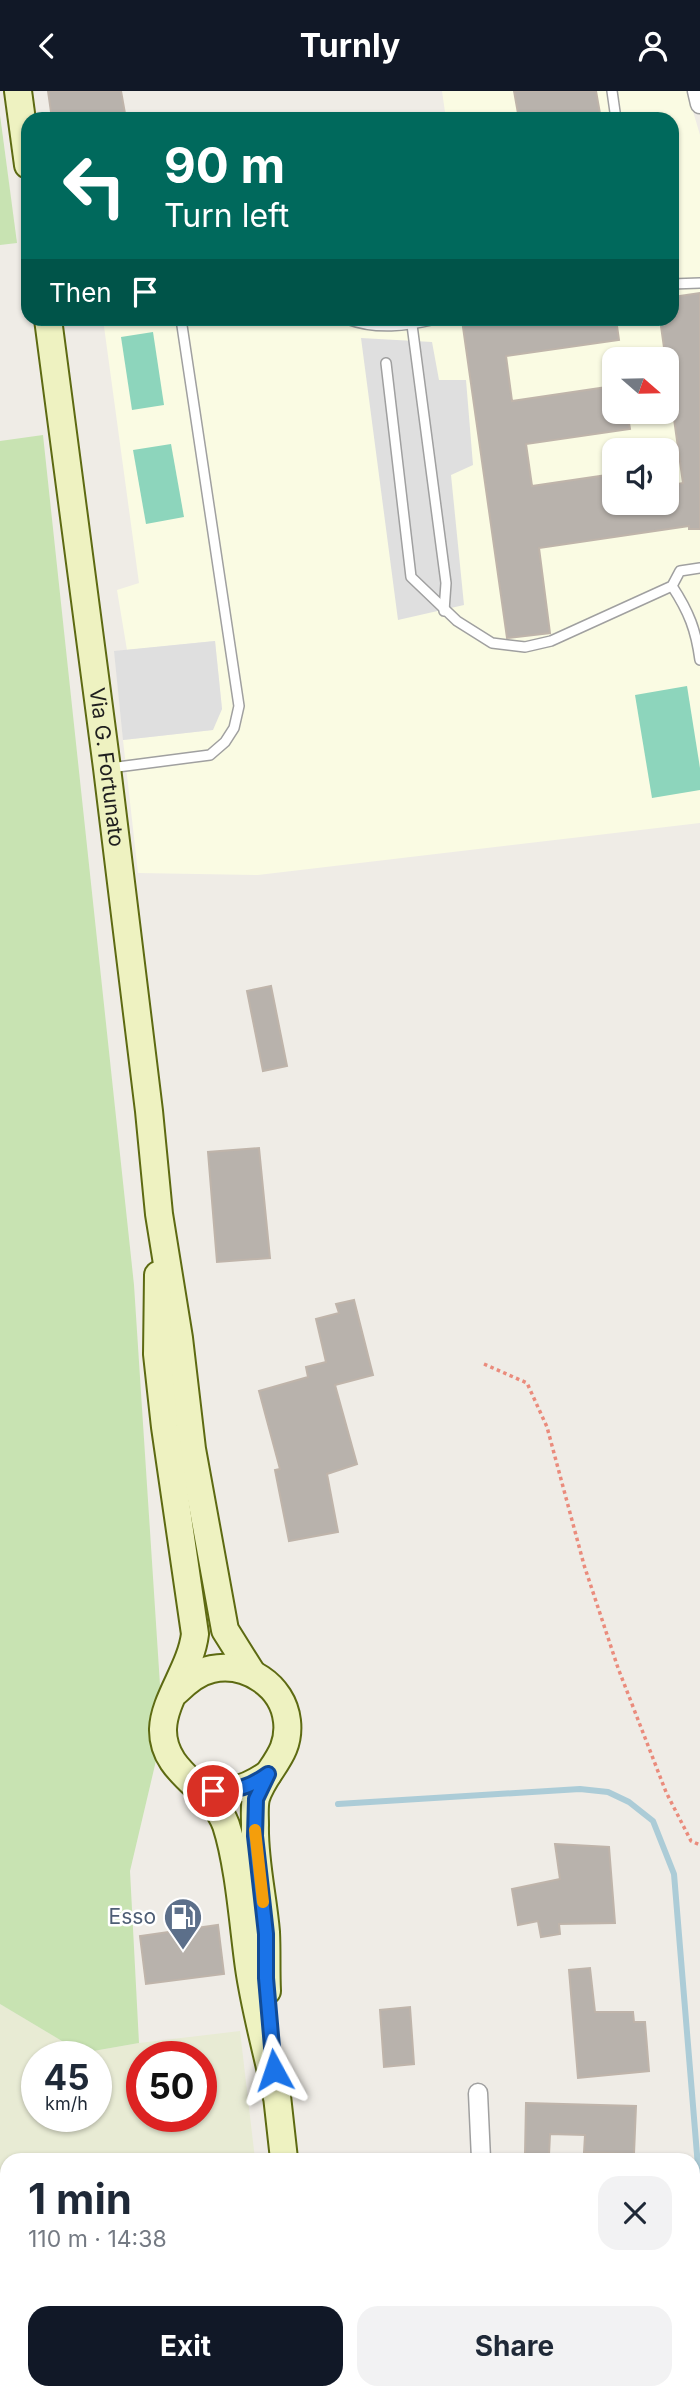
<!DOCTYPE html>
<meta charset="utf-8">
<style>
:root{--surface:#fff;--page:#f2f2f3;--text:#1f2937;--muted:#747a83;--accent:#111827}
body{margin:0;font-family:Inter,sans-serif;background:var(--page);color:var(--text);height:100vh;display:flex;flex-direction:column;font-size:26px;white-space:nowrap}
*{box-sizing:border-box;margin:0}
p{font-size:23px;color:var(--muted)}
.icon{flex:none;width:38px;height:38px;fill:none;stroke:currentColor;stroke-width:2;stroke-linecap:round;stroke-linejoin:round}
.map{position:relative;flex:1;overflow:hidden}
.panel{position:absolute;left:0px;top:2062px;width:700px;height:247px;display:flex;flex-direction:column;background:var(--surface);border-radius:21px 21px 0 0;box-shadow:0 2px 5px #0004}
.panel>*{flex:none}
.top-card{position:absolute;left:21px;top:21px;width:658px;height:214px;border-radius:21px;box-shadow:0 2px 5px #0004;background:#00695c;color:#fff;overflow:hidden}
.needle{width:46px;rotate:110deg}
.buttons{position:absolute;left:602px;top:256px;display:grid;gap:14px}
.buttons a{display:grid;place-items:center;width:77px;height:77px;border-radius:14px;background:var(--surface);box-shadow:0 2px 5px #0004;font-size:35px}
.speed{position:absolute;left:21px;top:1950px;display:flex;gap:14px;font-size:35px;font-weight:700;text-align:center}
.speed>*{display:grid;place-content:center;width:91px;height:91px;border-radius:50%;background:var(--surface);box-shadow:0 2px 5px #0004;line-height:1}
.speed small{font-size:18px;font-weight:400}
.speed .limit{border:10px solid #d22;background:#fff;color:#111}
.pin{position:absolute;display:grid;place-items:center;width:60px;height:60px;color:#fff;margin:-30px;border:4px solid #fff;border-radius:50%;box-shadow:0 2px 7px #0007}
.me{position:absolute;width:77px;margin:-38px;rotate:355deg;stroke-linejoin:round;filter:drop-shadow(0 0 5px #0008)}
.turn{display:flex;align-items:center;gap:24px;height:147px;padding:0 28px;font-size:32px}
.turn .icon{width:91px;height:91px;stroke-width:2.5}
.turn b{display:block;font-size:49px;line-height:60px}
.then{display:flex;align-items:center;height:66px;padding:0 28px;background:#0003;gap:14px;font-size:26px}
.round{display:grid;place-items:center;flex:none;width:74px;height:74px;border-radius:21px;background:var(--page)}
.head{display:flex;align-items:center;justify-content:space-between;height:119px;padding:0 28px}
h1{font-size:42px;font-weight:700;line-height:52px}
.cta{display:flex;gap:14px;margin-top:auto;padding:14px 28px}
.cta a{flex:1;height:80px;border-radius:21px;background:var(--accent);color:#fff;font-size:28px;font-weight:700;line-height:80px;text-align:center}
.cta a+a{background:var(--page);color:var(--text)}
header{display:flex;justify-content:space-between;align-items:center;height:91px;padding:0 28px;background:var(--accent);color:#fff;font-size:32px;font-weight:700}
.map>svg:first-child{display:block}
.education{fill:#fafbe3;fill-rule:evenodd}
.farmland{fill:#e8ebd4;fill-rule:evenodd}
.grass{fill:#c8e3b2}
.pitch{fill:#8dd5bc}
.parking{fill:#dfdfdf}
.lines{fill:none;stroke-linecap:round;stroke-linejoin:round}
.stream{stroke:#acccd7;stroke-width:6}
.building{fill:#b8b2ac;stroke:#bfb4aa;stroke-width:2}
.service-casing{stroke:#a0a0a0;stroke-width:12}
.minor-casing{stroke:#a0a0a0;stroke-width:21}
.secondary-casing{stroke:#5d6a12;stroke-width:30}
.path{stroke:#ea8b7c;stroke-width:3.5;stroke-dasharray:3.5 3.5;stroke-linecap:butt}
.service{stroke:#fff;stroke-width:9}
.minor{stroke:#fff;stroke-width:18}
.secondary{stroke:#eef2c1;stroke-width:26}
.route-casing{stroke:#114b97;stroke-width:18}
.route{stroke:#1a73e8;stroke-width:12}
.slow{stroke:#f59e0b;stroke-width:12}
.labels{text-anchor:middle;stroke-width:5;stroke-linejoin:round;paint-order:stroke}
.street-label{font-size:21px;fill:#1f1f1f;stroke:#fff}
.service-label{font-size:21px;fill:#4e5e75;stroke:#fff;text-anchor:end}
</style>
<header><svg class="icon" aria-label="back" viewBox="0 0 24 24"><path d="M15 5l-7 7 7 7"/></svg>Turnly<svg class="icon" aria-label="person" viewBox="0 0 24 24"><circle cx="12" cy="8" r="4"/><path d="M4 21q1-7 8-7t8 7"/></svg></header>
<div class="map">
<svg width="700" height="2307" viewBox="0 0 700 2307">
<rect width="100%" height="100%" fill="#efece6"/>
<path class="education" d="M442,0H687L700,44V732L258,784L138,782L123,649L212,639L222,618L215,550L127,559L117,499L139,492L103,228H672V28H446ZM614,268H667V320H614ZM614,359H667V411H614Z"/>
<path class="farmland" d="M0,1913L82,1962L139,1952L240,1940L255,2068H7V2301H206L207,2307H0ZM37,1965H96V2025H37ZM142,1965H201V2025H142Z"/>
<g class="grass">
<polygon points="0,24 17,152 0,154"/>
<polygon points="43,344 134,1194 163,1640 130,1780 139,1952 82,1962 0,1913 0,350"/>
</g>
<g class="pitch">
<polygon points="153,241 164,314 132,319 121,246"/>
<polygon points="171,353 184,426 146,433 133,359"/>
<polygon points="687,595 700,677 700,699 652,707 635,604"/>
</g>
<g class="parking">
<polygon points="361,247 432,251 439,289 466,289 473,374 451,384 464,514 398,529"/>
<polygon points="215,550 222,618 213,639 123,649 114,560"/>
</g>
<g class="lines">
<polyline class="stream" points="338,1713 580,1698 608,1701 629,1711 653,1730 674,1783 700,2100"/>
</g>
<g class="building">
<polygon points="48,0 121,0 126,28 52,28"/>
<polygon points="514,0 596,0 601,28 519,28"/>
<polygon points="700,202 700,438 689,438 689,435 539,457 550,542 507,547 462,229 616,228 619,249 506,265 512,310 614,295 614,320 627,320 630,338 526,353 532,395 614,383 614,411 667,411 667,395 683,392 660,228 672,228 672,206"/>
<polygon points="271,895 287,975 263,980 247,900"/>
<polygon points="259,1057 270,1167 217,1171 208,1061"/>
<polygon points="354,1209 373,1284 335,1294 357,1373 327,1383 338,1441 289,1450 275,1379 280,1378 259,1300 308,1286 306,1276 326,1271 316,1228 339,1222 336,1213"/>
<polygon points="555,1753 609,1756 615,1832 559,1833 560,1843 541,1846 538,1830 518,1834 512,1798 560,1788"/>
<polygon points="218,1834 224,1883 146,1893 140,1845"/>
<polygon points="590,1877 595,1921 633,1921 634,1931 645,1931 649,1980 578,1987 569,1879"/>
<polygon points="410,1916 414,1973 384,1976 380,1919"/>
<polygon points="526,2012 636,2015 634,2063 584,2061 585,2044 550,2043 549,2064 525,2063"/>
</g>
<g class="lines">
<g class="service-casing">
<g id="service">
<polyline points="612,0 616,28"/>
<polyline points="672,193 700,192"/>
<path d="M347,228C377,239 406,235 436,228"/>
<polyline points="412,234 446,492 444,520"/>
<polyline points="386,272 411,486 457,530 492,552 525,556 551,550 672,495 680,480 700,477"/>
<path d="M672,495C689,521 696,539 700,569"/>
<polyline points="110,677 210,664 225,651 234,637 239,615 181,228"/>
</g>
</g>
<g class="minor-casing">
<g id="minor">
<polyline points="697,0 700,13"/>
<polyline points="478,2002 481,2068"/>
<polyline points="419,2301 419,2307"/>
</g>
</g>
<g class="secondary-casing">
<g id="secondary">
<polyline points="18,0 28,74"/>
<path id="s1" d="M48,228L107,677L149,1020L159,1123L179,1247L192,1358L225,1539L252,1582"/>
<path d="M158,1184L157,1263L165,1336L195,1543C191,1577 164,1608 163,1638C162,1683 212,1696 226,1734C239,1774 243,1834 249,1877C255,1919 267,1961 276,2003"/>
<path d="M177,1600C187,1590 198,1581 212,1578C246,1571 283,1594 287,1630C291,1665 265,1678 256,1707C254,1715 255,1726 255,1734C254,1769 263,1805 266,1841C267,1860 266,1880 267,1900"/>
<path d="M195,1693C225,1704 242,1701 268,1683"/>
<polyline points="275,1987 284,2068"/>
<polyline points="312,2301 313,2307"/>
</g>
</g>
<polyline class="path" points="484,1273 527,1292 547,1336 584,1474 618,1577 666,1701 691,1750 700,1754"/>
<use href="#service" class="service"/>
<use href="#minor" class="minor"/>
<use href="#secondary" class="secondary"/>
</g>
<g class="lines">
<g class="route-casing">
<path id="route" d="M213,1700C236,1700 250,1696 268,1683L256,1708L255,1745L266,1843V1887L274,1979"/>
</g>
<use href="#route" class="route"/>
<polyline class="slow" points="255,1739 263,1811"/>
</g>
<defs>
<g id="fuel-pin" transform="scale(2.0125)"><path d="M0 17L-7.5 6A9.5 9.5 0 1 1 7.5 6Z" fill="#5c6f8a" stroke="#fff"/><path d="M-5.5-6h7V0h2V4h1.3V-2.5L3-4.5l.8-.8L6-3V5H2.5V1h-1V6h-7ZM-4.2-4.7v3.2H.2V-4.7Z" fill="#fff"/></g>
</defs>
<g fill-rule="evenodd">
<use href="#fuel-pin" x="183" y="1826"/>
</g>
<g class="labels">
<g class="street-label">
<text dy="7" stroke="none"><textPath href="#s1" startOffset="452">Via G. Fortunato</textPath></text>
</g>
<g class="service-label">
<text x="156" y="1833">Esso</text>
</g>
</g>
</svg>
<div class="buttons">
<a><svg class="needle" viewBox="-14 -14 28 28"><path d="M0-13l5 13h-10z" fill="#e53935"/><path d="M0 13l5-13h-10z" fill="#747a83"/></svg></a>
<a><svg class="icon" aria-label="sound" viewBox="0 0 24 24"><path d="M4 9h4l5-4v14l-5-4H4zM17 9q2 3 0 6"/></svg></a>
</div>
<div class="speed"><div>45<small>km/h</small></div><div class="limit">50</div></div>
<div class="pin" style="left:213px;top:1700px;background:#d93025"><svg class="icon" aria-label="arrive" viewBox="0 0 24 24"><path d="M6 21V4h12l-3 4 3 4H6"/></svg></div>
<svg class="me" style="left:274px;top:1979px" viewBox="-20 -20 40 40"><path d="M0-17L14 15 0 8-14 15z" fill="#1a73e8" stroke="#fff" stroke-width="4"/></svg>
<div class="top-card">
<div class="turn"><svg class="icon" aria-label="left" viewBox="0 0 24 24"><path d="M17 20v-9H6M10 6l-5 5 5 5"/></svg><div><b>90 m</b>Turn left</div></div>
<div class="then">Then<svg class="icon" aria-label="arrive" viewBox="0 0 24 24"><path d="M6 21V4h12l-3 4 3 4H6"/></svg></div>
</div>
<section class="panel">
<div class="head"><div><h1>1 min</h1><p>110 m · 14:38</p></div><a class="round"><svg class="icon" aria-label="close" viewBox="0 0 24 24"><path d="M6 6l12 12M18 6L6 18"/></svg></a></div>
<div class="cta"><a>Exit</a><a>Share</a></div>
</section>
</div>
